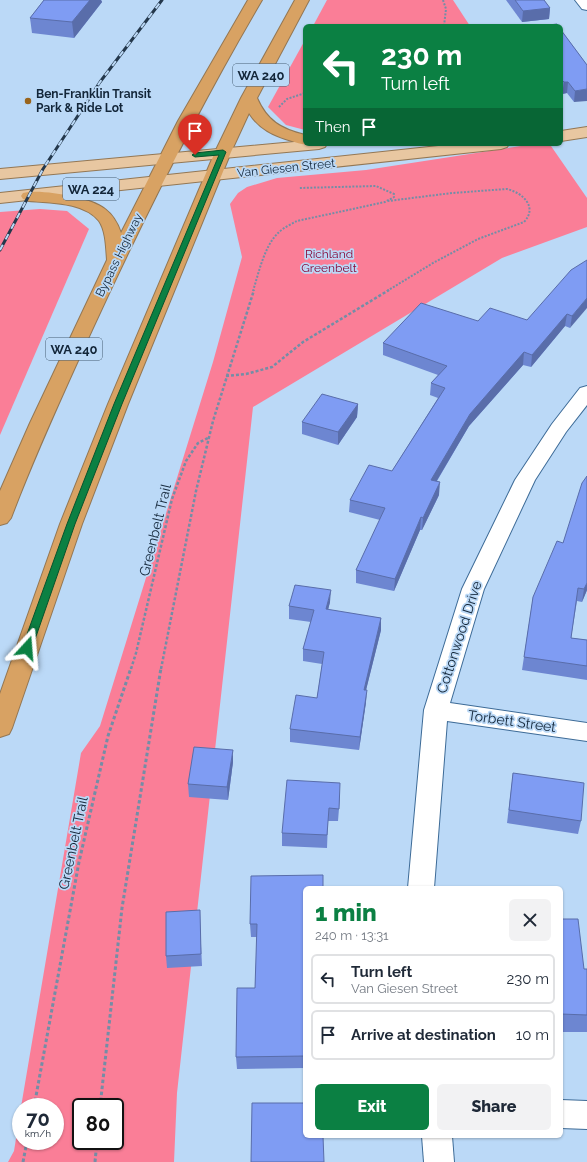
<!DOCTYPE html>
<meta charset="utf-8">
<style>
:root{--surface:#fff;--page:#f2f2f3;--text:#1f2937;--muted:#747a83;--line:#e0e1e3;--accent:#0b8043}
body{margin:0;font-family:Raleway,sans-serif;background:var(--page);color:var(--text);height:100vh;display:flex;flex-direction:column;font-size:15px;white-space:nowrap}
*{box-sizing:border-box;margin:0}
p{font-size:13px;color:var(--muted)}
.icon{flex:none;width:22px;height:22px;fill:none;stroke:currentColor;stroke-width:2;stroke-linecap:round;stroke-linejoin:round}
.map{position:relative;flex:1;overflow:hidden}
.drawer{position:absolute;left:303px;top:886px;width:260px;height:252px;display:flex;flex-direction:column;background:var(--surface);border-radius:6px;box-shadow:0 1px 3px #0004}
.drawer>*{flex:none}
.top-card{position:absolute;left:303px;top:24px;width:260px;height:122px;border-radius:6px;box-shadow:0 1px 3px #0004;background:#0b8043;color:#fff;overflow:hidden}
.speed{position:absolute;left:12px;top:1098px;display:flex;gap:8px;font-size:20px;font-weight:700;text-align:center}
.speed>*{display:grid;place-content:center;width:52px;height:52px;border-radius:50%;background:var(--surface);box-shadow:0 1px 3px #0004;line-height:1}
.speed small{font-size:10px;font-weight:400}
.speed .limit{border:2px solid #111;border-radius:6px;background:#fff;color:#111}
.pin{position:absolute;display:grid;place-items:center;width:34px;height:34px;color:#fff;margin:-41px -17px;border-radius:50% 50% 50% 0;rotate:-45deg;box-shadow:0 0 4px #0007}
.pin .icon{rotate:45deg}
.me{position:absolute;width:44px;margin:-22px;rotate:19deg;stroke-linejoin:round;filter:drop-shadow(0 0 3px #0008)}
.turn{display:flex;align-items:center;gap:14px;height:84px;padding:0 12px;font-size:18px}
.turn .icon{width:52px;height:52px;stroke-width:2.5}
.turn b{display:block;font-size:28px;line-height:34px}
.then{display:flex;align-items:center;height:38px;padding:0 12px;background:#0003;gap:8px;font-size:15px}
.round{display:grid;place-items:center;flex:none;width:42px;height:42px;border-radius:6px;background:var(--page)}
.headline{display:flex;align-items:center;justify-content:space-between;height:68px;padding:0 12px}
h1{font-size:24px;font-weight:800;line-height:30px;color:var(--accent)}
.cta{display:flex;gap:8px;margin-top:auto;padding:8px 12px}
.cta a{flex:1;height:46px;border-radius:6px;background:var(--accent);color:#fff;font-size:16px;font-weight:800;line-height:46px;text-align:center}
.cta a+a{background:var(--page);color:var(--text)}
ul{padding:0;list-style:none}
li{display:flex;align-items:center;gap:12px;height:50px;margin:0 8px 6px;padding:0 4px;border:2px solid var(--line);border-radius:6px}
li div{flex:1}
li b{display:block;font-size:15px}
li em{font-style:normal}
.map>svg:first-child{display:block}
.green{fill:#fa7e97;fill-rule:evenodd}
.lines{fill:none;stroke-linecap:round;stroke-linejoin:round}
.minor-casing{stroke:#3d6b97;stroke-width:2}
.major-casing{stroke:#937754;stroke-width:2}
.highway-casing{stroke:#937754;stroke-width:2}
.path-far2{stroke:#748da6;stroke-width:2;stroke-dasharray:2 1.5;stroke-linecap:butt}
.path-far1{stroke:#748da6;stroke-width:2.5;stroke-dasharray:3 2;stroke-linecap:butt}
.path{stroke:#748da6;stroke-width:3;stroke-dasharray:3.5 2.5;stroke-linecap:butt}
.minor{fill:#fff;fill-rule:evenodd}
.major{fill:#e8c7a1;fill-rule:evenodd}
.highway{fill:#d8a263;fill-rule:evenodd}
.rail-casing{stroke:#24384c;stroke-width:3}
.rail{stroke:#bbd9f7;stroke-width:2;stroke-dasharray:6;stroke-linecap:butt}
.wall{fill:#6d86d1}
.shaded-wall{fill:#596daa}
.building{fill:#7f9cf3;stroke:#596daa}
.route{fill:#0b8043;stroke:#07532c}
.poi-dot{fill:#99641c;stroke:#bbd9f7;stroke-width:1.5}
.labels{text-anchor:middle;stroke-width:3.5;stroke-linejoin:round;paint-order:stroke}
.far-poi-label{font-size:12px;font-weight:bold;fill:#132639;stroke:#bbd9f7;text-anchor:start}
.far-street-label{font-size:12px;fill:#132639;stroke:#bbd9f7}
.far-park-label{font-size:12px;fill:#870837;stroke:#bbd9f7}
.shield{fill:#bbd9f7;stroke:#455c72;stroke-width:1}
.shield-label{font-size:13px;font-weight:bold;fill:#132639}
.street-label{font-size:14px;fill:#132639;stroke:#bbd9f7}
</style>
<div class="map">
<svg width="587" height="1162" viewBox="0 0 587 1162">
<rect width="100%" height="100%" fill="#bbd9f7"/>
<g class="green">
<polygon points="327,0 453,0 470,26 313,26"/>
<polygon points="305,40 305,130 286,125 268,107"/>
<path d="M534,144H546L551,146L587,198V227L502,258L253,407L177,1093L174,1162H8L14,1151L21,1108V1141H55V1107H21L81,753L100,726L213,362L242,257L230,204L238,193L247,187L277,178L366,170ZM81,1107H115V1141H81Z"/>
<polygon points="40,209 67,211 89,229 0,435 0,212"/>
</g>
<g class="lines">
<g class="minor-casing">
<g id="minor">
<polygon points="575,0 587,0 587,10 582,9"/>
<polygon points="587,386 587,405 566,432 535,480 484,589 450,703 587,723 587,741 447,721 434,888 408,888 424,710 462,589 515,480 552,424 580,388"/>
<polygon points="561,1100 587,1101 587,1129 561,1128"/>
<polygon points="422,1136 452,1136 454,1162 424,1162"/>
</g>
</g>
<g class="major-casing">
<g id="major">
<polygon points="587,127 587,137 561,141 561,131"/>
<polygon points="305,141 305,144 327,144 325,147 319,149 0,179 0,169"/>
<polygon points="457,144 509,144 507,147 501,149 0,203 0,193"/>
</g>
</g>
<g class="highway-casing">
<g id="highway">
<path d="M248,0H262C199,107 144,217 92,330C64,392 35,454 11,518L7,523L0,525V491L30,423L107,260C106,248 106,231 99,221C84,202 50,203 29,201L23,199L21,196L23,193C40,188 92,198 105,209C113,215 118,224 121,233L178,121Z"/>
<path d="M295,0H309L257,98C267,121 281,129 305,135V144H308C303,145 297,143 292,141C274,136 259,129 249,113L231,152L128,404L82,524L12,728L9,734L0,737V694L60,524L108,404L215,152L241,98Z"/>
</g>
</g>
<g class="path-far2">
<polyline points="443,0 446,9 444,26"/>
<polyline points="279,107 287,99 305,93"/>
<path d="M253,291C259,272 264,247 278,233C283,228 291,224 297,221L385,202L394,197V194L376,186L299,188"/>
<path d="M387,291L433,263L478,239L524,222C538,207 523,193 507,189L452,193L388,201"/>
</g>
<g class="path-far1">
<polyline points="226,376 246,374 272,367 303,342 389,290"/>
<polyline points="131,669 136,653 172,499 186,461 198,443 208,438"/>
<polyline points="161,669 196,491 213,421 254,290"/>
</g>
<g class="path">
<polyline points="34,1107 79,862 108,736 131,668"/>
<polyline points="100,1107 122,908 161,668"/>
<polyline points="23,1162 27,1141"/>
<polyline points="95,1162 97,1141"/>
</g>
<use href="#minor" class="minor"/>
<use href="#major" class="major"/>
<use href="#highway" class="highway"/>
<g class="rail-casing">
<polyline id="rail" points="0,250 43,169 100,82 162,0"/>
</g>
<use href="#rail" class="rail"/>
</g>
<g class="wall">
<polygon points="44,0 101,0 102,2 74,38 32,33 30,18"/>
<polygon points="506,0 544,0 550,8 549,19 522,22"/>
<polygon points="561,30 587,65 574,102 567,93 562,94 561,92"/>
<polygon points="587,260 570,328 565,326 531,367 523,365 469,426 437,481 439,495 422,530 420,530 394,591 356,583 356,570 380,520 349,512 350,500 392,471 438,398 430,395 431,383 438,375 383,355 383,343 478,321 527,320"/>
<polygon points="358,404 357,417 338,445 302,434 302,422"/>
<polygon points="587,476 587,590 582,602 577,601 571,638 587,640 587,680 522,670 533,597 563,543"/>
<polygon points="330,602 328,610 381,618 381,630 366,690 366,702 359,750 290,742 290,729 317,698 322,664 303,661 303,649 311,622 289,619 289,606"/>
<polygon points="233,762 228,800 189,797 188,784"/>
<polygon points="513,773 581,821 578,834 507,823"/>
<polygon points="340,796 338,821 328,821 327,848 282,846 282,833"/>
<polygon points="305,888 305,1068 237,1069 236,1057 255,988 257,937 251,937 250,924"/>
<polygon points="561,919 584,969 587,969 587,1032 561,1032"/>
<polygon points="200,922 202,966 167,968 166,956"/>
</g>
<g class="shaded-wall">
<polygon points="90,0 101,0 102,2 74,38 72,22"/>
<polygon points="550,8 549,19 522,22 523,11"/>
<polygon points="564,82 568,82 567,93 562,94"/>
<polygon points="587,89 587,101 574,102 575,91"/>
<polygon points="587,298 587,308 570,328 572,316"/>
<polygon points="567,314 565,326 531,367 532,355"/>
<polygon points="524,352 523,365 469,426 430,492 431,480 470,414"/>
<polygon points="358,404 357,417 338,445 338,432"/>
<polygon points="440,482 439,495 422,530 423,518"/>
<polygon points="421,517 420,530 394,591 395,579"/>
<polygon points="587,583 587,590 582,602 584,589"/>
<polygon points="331,590 330,602 325,621 326,609"/>
<polygon points="381,618 381,630 363,702 364,690"/>
<polygon points="367,690 366,702 359,750 360,737"/>
<polygon points="233,750 233,762 228,800 227,787"/>
</g>
<g class="building">
<polygon points="44,0 90,0 72,22 30,18"/>
<polygon points="515,0 544,0 550,8 523,11"/>
<polygon points="557,24 558,26 541,26"/>
<polygon points="561,30 587,65 587,89 575,91 568,82 564,82 561,79"/>
<polygon points="587,260 587,298 572,316 567,314 532,355 524,352 470,414 431,480 440,482 423,518 421,517 395,579 356,570 385,508 350,500 369,465 392,471 445,388 431,383 447,366 383,343 421,303 478,321 490,308 527,320 571,270"/>
<polygon points="322,394 358,404 338,432 302,422"/>
<polygon points="587,476 587,583 584,589 578,588 571,638 587,640 587,666 524,657 533,597 557,541 563,543 582,483"/>
<polygon points="295,585 331,590 326,609 381,618 364,690 367,690 360,737 290,729 296,695 317,698 324,652 303,649 314,610 289,606"/>
<polygon points="194,747 233,750 227,787 188,784"/>
<polygon points="513,773 584,783 581,821 509,810"/>
<polygon points="287,780 340,783 339,809 329,808 327,835 282,833"/>
<polygon points="323,875 323,888 305,888 305,1056 236,1057 237,988 255,988 257,924 250,924 251,876"/>
<polygon points="200,910 201,954 166,956 166,912"/>
<polygon points="561,919 578,919 584,969 587,969 587,1015 561,1014"/>
<polygon points="252,1103 305,1103 305,1136 323,1136 324,1162 251,1162"/>
</g>
<polygon class="route" points="223,150 226,152 122,404 75,524 32,648 27,652 24,651 22,648 67,524 114,404 219,155 195,157 192,155 195,153"/>
<circle class="poi-dot" cx="28" cy="101" r="4"/>
<g class="labels">
<g class="far-poi-label">
<text x="36" y="98">Ben-Franklin Transit<tspan x="36" dy="14">Park &amp; Ride Lot</tspan></text>
</g>
<g class="far-street-label">
<text transform="translate(286 168) rotate(-6)" y="4">Van Giesen Street</text>
<text transform="translate(119 255) rotate(-64)" y="4">Bypass Highway</text>
</g>
<g class="far-park-label">
<text x="329" y="258">Richland<tspan x="329" dy="14">Greenbelt</tspan></text>
</g>
<g class="shield">
<rect x="233" y="64" width="56" height="22" rx="3"/>
<rect x="63" y="178" width="56" height="22" rx="3"/>
<rect x="46" y="338" width="56" height="22" rx="3"/>
</g>
<g class="shield-label">
<text x="261" y="80">WA 240</text>
<text x="91" y="194">WA 224</text>
<text x="74" y="354">WA 240</text>
</g>
<g class="street-label">
<text transform="translate(155 530) rotate(-76)" y="5">Greenbelt Trail</text>
<text transform="translate(459 637) rotate(-72)" y="5">Cottonwood Drive</text>
<text transform="translate(512 721) rotate(8)" y="5">Torbett Street</text>
<text transform="translate(73 843) rotate(-78)" y="5">Greenbelt Trail</text>
</g>
</g>
</svg>
<div class="speed"><div>70<small>km/h</small></div><div class="limit">80</div></div>
<div class="pin" style="left:195px;top:155px;background:#d93025"><svg class="icon" aria-label="arrive" viewBox="0 0 24 24"><path d="M6 21V4h12l-3 4 3 4H6"/></svg></div>
<svg class="me" style="left:27px;top:648px" viewBox="-20 -20 40 40"><path d="M0-17L14 15 0 8-14 15z" fill="#0b8043" stroke="#fff" stroke-width="4"/></svg>
<div class="top-card">
<div class="turn"><svg class="icon" aria-label="left" viewBox="0 0 24 24"><path d="M17 20v-9H6M10 6l-5 5 5 5"/></svg><div><b>230 m</b>Turn left</div></div>
<div class="then">Then<svg class="icon" aria-label="arrive" viewBox="0 0 24 24"><path d="M6 21V4h12l-3 4 3 4H6"/></svg></div>
</div>
<section class="drawer">
<div class="headline"><div><h1>1 min</h1><p>240 m · 13:31</p></div><a class="round"><svg class="icon" aria-label="close" viewBox="0 0 24 24"><path d="M6 6l12 12M18 6L6 18"/></svg></a></div>
<ul>
<li><svg class="icon" aria-label="left" viewBox="0 0 24 24"><path d="M17 20v-9H6M10 6l-5 5 5 5"/></svg><div><b>Turn left</b><p>Van Giesen Street</p></div><em>230 m</em></li>
<li><svg class="icon" aria-label="arrive" viewBox="0 0 24 24"><path d="M6 21V4h12l-3 4 3 4H6"/></svg><div><b>Arrive at destination</b></div><em>10 m</em></li>
</ul>
<div class="cta"><a>Exit</a><a>Share</a></div>
</section>
</div>
